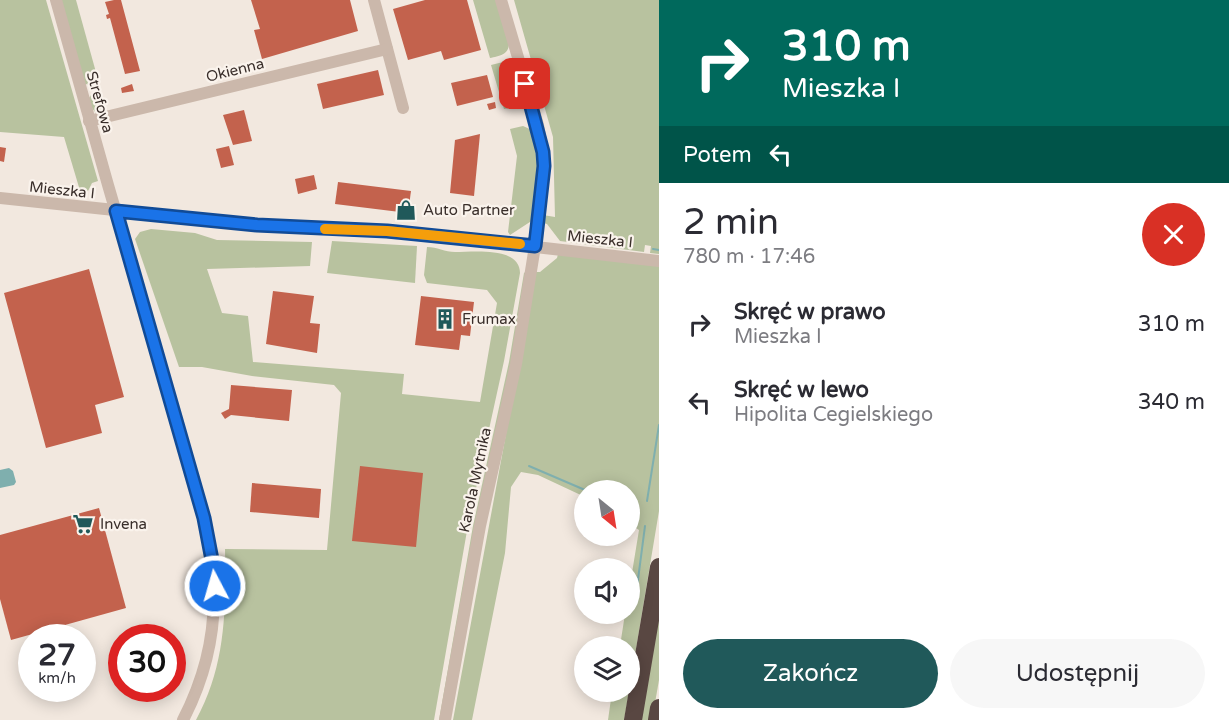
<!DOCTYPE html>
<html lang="pl">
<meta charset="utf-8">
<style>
:root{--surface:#fff;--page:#f7f7f7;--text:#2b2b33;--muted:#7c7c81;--accent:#20595a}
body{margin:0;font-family:"Varela Round",sans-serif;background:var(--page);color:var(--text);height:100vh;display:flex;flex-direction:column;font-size:22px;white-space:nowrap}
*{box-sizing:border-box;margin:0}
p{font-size:20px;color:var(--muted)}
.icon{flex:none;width:33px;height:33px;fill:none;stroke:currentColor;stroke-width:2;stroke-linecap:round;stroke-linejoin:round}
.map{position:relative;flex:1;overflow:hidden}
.panel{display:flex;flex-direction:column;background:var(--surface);width:570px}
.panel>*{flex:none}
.top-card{background:#00695c;color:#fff;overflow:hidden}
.needle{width:39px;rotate:150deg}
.controls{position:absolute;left:574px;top:480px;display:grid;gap:12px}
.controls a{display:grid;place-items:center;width:66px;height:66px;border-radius:50%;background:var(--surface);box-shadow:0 3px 15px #0003;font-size:30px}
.speed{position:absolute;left:18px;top:624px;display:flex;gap:12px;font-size:30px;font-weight:700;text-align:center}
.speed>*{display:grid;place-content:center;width:78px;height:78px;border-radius:50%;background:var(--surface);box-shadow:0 3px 15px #0003;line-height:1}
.speed small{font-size:15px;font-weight:400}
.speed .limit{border:9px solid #d22;background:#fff;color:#111}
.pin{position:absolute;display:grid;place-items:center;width:51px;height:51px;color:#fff;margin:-26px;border-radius:12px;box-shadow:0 3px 9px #0006}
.me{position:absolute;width:66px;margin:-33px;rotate:354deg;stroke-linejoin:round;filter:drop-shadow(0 0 4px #0008)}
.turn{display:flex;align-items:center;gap:21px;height:126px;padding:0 24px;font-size:27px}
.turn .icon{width:78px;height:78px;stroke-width:2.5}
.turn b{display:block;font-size:42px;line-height:51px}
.then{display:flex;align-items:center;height:57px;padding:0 24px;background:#0003;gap:12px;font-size:22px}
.round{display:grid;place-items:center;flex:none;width:63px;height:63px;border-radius:32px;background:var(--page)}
.summary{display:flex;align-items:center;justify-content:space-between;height:102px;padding:0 24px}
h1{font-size:36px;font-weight:600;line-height:45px}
.cta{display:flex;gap:12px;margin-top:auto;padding:12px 24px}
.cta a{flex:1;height:69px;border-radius:36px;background:var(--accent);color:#fff;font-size:24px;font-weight:600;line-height:69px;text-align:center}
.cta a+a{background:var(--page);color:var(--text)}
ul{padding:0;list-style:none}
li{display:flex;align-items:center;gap:18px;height:78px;padding:0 24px}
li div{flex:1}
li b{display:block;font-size:22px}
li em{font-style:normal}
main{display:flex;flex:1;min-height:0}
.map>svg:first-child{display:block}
.green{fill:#b8c29f}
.water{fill:#7fafae}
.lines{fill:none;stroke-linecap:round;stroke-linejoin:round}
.stream{stroke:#7fafae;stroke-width:2}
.building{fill:#c3624d}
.minor{stroke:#cbb8ab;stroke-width:12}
.highway{stroke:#594742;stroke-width:18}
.route-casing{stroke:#114b97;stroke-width:15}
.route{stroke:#1a73e8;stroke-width:10}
.slow{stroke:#f59e0b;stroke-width:10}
.labels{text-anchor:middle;stroke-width:4.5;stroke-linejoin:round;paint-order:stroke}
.street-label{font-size:15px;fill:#392e2a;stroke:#faf3ec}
.poi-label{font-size:15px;fill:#392e2a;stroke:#faf3ec;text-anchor:start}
</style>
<main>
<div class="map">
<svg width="659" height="720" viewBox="0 0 659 720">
<rect width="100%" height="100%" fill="#f2e8df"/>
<g class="green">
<polygon points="0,0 46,0 98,181 92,183 88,191 81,194 64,137 0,132"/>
<polygon points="61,0 76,0 97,76 97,82 92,85 85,84"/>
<path d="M473,0H497L509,43C509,55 499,56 490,58Z"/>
<polygon points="514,0 659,0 659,254 650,253 651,246 645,245 644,252 560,241 547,224 543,223 543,215 555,217 553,137"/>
<path d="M503,62H510L514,65C519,73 527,96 519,104C515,107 509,108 504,109L491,65Z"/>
<polygon points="93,92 98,92 102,96 106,113 96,113 91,107 89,98"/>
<polygon points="523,126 532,130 539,162 533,220 510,235 508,232 517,156 510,129"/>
<path d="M151,229L195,233L217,240L312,242L310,266L207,269L222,313L248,316L253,362L404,374L402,394L480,402L497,303L487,290L427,283L424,275L427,247C437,247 445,252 455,252C473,252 520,246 520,273L504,361L468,525L434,720H196C226,665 226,610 225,549L327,550L341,393L334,385L252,376L202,367H179L135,239L140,232Z"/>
<polygon points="332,241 417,246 415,283 327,273"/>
<polygon points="558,254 659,265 659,511 630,685 630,646 620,646 625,614 630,614 630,585 639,530 630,524 630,490 585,490 585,497 538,475 521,472 511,487 505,553 472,720 453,720 536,272 540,272 557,258"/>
<polygon points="527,271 512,362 441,720 439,720 473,526 509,362 524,273"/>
<polygon points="659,594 659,680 652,720 638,720"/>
<polygon points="612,692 629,692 624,720 608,720"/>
</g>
<polygon class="water" points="9,468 13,471 16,482 14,485 0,488 0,470"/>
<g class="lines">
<g class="stream">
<polyline points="653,249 659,250"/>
<polyline points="529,466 585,490"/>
<polyline points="647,501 659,425"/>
<polyline points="637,587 645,526"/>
</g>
</g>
<g class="building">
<polygon points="114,0 121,0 140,71 125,74 110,18 107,19 106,15 109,14 105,2"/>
<polygon points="251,0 350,0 358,31 262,59 254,30 260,29"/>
<polygon points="425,0 467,0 481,50 444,60 441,51 408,60 393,9"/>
<polygon points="378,70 384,95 323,109 317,84"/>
<polygon points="487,75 493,97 457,106 451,83"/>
<polygon points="132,84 134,91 122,93 121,88"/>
<polygon points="495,102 496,108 489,110 487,104"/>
<polygon points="244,110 252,141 233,145 223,115"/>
<polygon points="480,134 474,196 450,193 455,140"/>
<polygon points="229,146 234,165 221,168 216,149"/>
<polygon points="0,147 6,148 4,162 0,161"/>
<polygon points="314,175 317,189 298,194 295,179"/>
<polygon points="338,182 411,191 408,213 335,204"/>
<polygon points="89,269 124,397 95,405 102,433 46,448 4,293"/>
<polygon points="273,291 314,296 310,323 320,324 317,353 266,344"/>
<polygon points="421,296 474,302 470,336 461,335 459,350 415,345"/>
<polygon points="231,385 292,390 289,421 231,415 225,419 221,413 229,409"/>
<polygon points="360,466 423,473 416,547 352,541"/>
<polygon points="252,483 321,489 319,518 250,512"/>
<polygon points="99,508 126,608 11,640 0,599 0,535"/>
</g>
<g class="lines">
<g class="minor">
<path d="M56,0L108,185L192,474C217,565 228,632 183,720"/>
<polyline points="374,0 403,108"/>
<polyline points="89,121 387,49"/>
<polyline points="0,198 257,225 387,232 447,237 659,261"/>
<polyline points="445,720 480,526 516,364 535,246 544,166 543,152 538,125 501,0"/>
</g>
<g class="highway">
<polyline points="633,720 659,567"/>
<polyline points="657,720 659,708"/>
</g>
</g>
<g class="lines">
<g class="route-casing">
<polyline id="route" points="215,586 212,560 204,518 116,211 257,225 387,231 535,246 544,166 543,152 525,84"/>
</g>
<use href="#route" class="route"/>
<polyline class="slow" points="325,229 387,231 520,244"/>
</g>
<defs>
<g id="shop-bare" transform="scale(1.62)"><path d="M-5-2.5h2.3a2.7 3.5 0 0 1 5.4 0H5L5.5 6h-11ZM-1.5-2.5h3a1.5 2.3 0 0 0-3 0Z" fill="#20595a" stroke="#faf3ec" stroke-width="2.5" paint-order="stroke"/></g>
<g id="building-bare" transform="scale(1.62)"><path d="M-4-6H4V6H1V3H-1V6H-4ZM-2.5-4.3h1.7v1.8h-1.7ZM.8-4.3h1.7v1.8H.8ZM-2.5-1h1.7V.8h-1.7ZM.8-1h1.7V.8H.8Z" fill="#20595a" stroke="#faf3ec" stroke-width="2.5" paint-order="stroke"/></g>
<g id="supermarket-bare" transform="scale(1.62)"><path d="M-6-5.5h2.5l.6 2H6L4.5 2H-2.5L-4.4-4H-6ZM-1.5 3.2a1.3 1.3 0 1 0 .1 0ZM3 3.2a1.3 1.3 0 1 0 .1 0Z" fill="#20595a" stroke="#faf3ec" stroke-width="2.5" paint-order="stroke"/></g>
</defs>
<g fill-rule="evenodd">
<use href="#shop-bare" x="406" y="210"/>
<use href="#building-bare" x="445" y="319"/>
<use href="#supermarket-bare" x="83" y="524"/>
</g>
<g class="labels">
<g class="street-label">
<text transform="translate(235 70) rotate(-14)" y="5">Okienna</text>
<text transform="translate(100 102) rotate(74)" y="5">Strefowa</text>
<text transform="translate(62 190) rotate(6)" y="5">Mieszka I</text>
<text transform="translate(600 239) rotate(6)" y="5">Mieszka I</text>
<text transform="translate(475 480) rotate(-78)" y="5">Karola Mytnika</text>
</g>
<g class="poi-label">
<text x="423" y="215">Auto Partner</text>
<text x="462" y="324">Frumax</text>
<text x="100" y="529">Invena</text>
</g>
</g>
</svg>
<div class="controls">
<a><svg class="needle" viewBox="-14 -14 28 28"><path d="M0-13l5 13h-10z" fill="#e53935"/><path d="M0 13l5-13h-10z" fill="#7c7c81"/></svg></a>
<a><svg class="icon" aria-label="sound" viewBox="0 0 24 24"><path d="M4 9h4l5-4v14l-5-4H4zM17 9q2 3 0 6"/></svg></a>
<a><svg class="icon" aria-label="layers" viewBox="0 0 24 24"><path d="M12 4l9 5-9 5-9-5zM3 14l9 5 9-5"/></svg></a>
</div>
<div class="speed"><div>27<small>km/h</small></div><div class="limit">30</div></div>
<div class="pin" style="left:525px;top:84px;background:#d93025"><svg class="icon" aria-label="arrive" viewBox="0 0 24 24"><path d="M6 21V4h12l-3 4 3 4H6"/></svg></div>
<svg class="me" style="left:215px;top:586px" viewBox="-20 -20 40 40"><circle r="17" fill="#1a73e8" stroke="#fff" stroke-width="3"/><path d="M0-11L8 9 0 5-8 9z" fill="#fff"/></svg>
</div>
<section class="panel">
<div class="top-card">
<div class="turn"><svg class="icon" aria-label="right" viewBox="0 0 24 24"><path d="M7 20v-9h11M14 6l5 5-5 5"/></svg><div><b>310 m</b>Mieszka I</div></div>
<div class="then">Potem<svg class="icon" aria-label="left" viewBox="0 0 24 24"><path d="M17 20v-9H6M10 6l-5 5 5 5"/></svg></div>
</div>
<div class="summary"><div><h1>2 min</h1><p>780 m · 17:46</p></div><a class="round" style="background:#d93025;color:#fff"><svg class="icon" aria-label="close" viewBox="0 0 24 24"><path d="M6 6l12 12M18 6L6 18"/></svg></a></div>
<ul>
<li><svg class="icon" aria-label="right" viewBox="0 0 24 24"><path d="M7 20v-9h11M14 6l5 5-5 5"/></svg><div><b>Skręć w prawo</b><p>Mieszka I</p></div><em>310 m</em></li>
<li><svg class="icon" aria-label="left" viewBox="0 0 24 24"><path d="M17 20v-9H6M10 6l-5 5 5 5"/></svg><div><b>Skręć w lewo</b><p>Hipolita Cegielskiego</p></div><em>340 m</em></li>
</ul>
<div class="cta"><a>Zakończ</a><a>Udostępnij</a></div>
</section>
</main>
